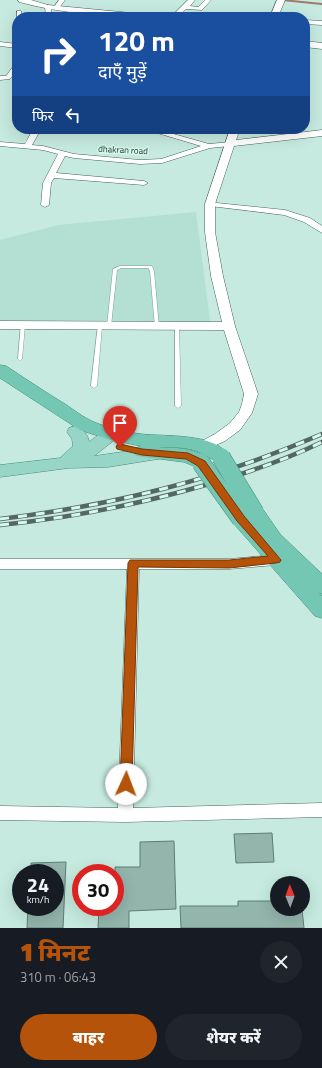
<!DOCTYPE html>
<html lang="hi">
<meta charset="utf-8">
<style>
:root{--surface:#171b24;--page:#20242c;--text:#f1f3f6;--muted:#9ea1a6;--accent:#b45309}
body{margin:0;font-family:"Titillium Web","Noto Sans Devanagari",sans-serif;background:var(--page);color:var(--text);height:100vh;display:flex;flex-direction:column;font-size:15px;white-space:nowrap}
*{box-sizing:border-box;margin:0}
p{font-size:13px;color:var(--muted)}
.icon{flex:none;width:22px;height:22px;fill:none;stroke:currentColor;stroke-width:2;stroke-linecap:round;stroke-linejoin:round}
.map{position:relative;height:928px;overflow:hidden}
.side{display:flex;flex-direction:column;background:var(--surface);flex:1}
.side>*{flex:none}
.top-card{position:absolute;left:12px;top:12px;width:298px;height:122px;border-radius:16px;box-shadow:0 4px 16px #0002;background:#1a4fa0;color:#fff;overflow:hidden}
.needle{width:26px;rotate:359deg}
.fabs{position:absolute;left:270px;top:876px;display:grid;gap:8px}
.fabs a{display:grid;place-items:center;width:40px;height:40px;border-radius:50%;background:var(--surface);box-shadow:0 4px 16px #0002;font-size:20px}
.speed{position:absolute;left:12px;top:864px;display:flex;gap:8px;font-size:20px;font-weight:700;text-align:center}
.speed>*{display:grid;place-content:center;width:52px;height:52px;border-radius:50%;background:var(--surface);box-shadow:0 4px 16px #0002;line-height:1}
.speed small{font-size:10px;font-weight:400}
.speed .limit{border:6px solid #d22;background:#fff;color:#111}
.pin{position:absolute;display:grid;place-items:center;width:34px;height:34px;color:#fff;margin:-41px -17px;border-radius:50% 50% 50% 0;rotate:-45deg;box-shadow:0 0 4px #0007}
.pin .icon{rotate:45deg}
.me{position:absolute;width:44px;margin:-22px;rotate:2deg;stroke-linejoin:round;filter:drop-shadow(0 0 3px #0008)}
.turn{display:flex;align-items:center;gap:14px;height:84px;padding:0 20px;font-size:18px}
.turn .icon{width:52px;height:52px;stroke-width:2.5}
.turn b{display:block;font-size:28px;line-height:34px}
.then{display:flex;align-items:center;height:38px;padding:0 20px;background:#0003;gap:8px;font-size:15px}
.round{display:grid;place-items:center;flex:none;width:42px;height:42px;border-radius:21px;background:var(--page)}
.head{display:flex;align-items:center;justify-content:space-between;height:68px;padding:0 20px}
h1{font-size:24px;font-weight:800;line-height:30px;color:var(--accent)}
.action{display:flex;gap:8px;margin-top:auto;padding:8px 20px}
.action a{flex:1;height:46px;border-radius:24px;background:var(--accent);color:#fff;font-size:16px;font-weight:800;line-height:46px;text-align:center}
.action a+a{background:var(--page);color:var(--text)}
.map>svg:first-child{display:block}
.built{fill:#b3e0d3}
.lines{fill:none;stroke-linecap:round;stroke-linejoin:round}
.stream{stroke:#a27a6a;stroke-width:2}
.building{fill:#93b5ab;stroke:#5d7d74}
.service-casing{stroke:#43635a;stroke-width:0.5}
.minor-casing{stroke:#43635a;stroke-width:1}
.tertiary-casing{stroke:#43635a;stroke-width:1}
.primary-casing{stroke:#448c7a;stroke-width:1}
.trunk-casing{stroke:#448c7a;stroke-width:1}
.service{fill:#fff;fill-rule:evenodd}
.minor{fill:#fff;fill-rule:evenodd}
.tertiary{fill:#fff;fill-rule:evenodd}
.primary{fill:#97d5c6;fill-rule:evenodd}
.trunk{fill:#74c7b3;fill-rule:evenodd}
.rail-casing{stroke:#546762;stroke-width:4.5}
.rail{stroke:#d3f8ec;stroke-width:3;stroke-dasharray:9;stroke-linecap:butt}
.trunk-bridge-casing{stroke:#448c7a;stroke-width:19;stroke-linecap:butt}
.trunk-bridge{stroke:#74c7b3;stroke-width:18}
.route{fill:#b45309;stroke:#753606}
.labels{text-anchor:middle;stroke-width:3;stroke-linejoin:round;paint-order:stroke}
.far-street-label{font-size:9px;fill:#2a3834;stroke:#d3f8ec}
</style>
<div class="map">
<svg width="322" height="928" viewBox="0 0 322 928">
<rect width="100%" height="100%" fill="#c6eadf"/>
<polygon class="built" points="196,212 211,329 141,330 0,325 0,240 58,225"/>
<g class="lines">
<polyline class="stream" points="282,0 322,4"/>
</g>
<g class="building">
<polygon points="272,833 274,862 236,863 234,834"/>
<polygon points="174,841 176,909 129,911 129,928 98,928 99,907 115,907 115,867 140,867 140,842"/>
<polygon points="66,862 63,928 27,928 28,907 55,907 55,873 31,873 31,863"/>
<polygon points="238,901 277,901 277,909 302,909 304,928 181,928 180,906 238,906"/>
</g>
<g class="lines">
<g class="service-casing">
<g id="service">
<polygon points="120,266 152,266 154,271 159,327 159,328 157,328 155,327 150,271 148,268 121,268 117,270 111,326 109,327 107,326 113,269"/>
<polygon points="21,324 23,324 25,325 22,359 20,361 18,359"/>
<polygon points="98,325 102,325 102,326 97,386 94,388 91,386"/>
<polygon points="175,326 177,326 179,327 181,406 178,408 175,406"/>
</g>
</g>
<g class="minor-casing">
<g id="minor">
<polygon points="59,0 65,0 59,8 55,8 54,7"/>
<polygon points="188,0 195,0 190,6 198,7 205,0 211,0 202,10 186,9 178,17 171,17"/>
<polygon points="48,5 51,7 52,17 46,17 45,7"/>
<polygon points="17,11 21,11 22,17 17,17 17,18"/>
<polygon points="305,20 322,21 322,25 305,24"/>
<polygon points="0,42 17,44 17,48 0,46"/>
<polygon points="17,63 17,70 10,79 0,80 0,76 6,76 15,64"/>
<polygon points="33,129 41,129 32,145 43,146 74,154 140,160 161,159 201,146 144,129 156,129 209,144 230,142 234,144 230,146 210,148 162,163 140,164 74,158 65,156 56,173 144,181 148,183 144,185 54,178 51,183 49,205 45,207 41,205 43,183 58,154 43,150 0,146 0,142 25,144"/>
<polygon points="207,202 285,210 310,218 322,226 322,233 304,222 284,215 210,206 206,204"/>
<polygon points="276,555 280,557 282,560 280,563 276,565 229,569 139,569 133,808 322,803 322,817 125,822 0,820 0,806 118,808 127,569 0,569 0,559 229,559"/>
</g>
</g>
<g class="tertiary-casing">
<g id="tertiary">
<path d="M18,0H31L48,5L152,15L156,17C110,17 63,14 19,2Z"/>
<polygon points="277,0 285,0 278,17 270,17"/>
<polygon points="305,41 322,43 322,49 305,47"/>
<polygon points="230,129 240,129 236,140 322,130 322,136 234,146 215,204 215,232 223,276 235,326 258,394 252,413 240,430 225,441 203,451 198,449 196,446 198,443 215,434 230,423 239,412 242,404 244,394 224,330 0,329 0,321 222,322 211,276 205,232 205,204"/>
</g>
</g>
<g class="primary-casing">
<path id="primary" d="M75,426C83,429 88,434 89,442C98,436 105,427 117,430L119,434L117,438L94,456L158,447L164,449L166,453L164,457L158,459L108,467L69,468L0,477V465L60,458L73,446L72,439L67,432L69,428Z"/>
</g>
<g class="trunk-casing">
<g id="trunk">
<path d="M0,365L6,366C26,379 45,392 65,404C74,410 84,418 94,422C108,428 125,432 141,434C166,437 215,432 230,457L227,461C215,465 210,456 199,452C185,446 167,447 152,447C170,448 200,446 210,463L207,467L201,469L184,462L136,456L133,452L136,448L141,446L111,440L80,430L0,378Z"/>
<polygon points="255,506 262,508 280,534 322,574 322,594 319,593 322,596 322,618 315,616 234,524 232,519 234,514 241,512 246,513 248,508"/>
</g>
</g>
<use href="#service" class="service"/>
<use href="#minor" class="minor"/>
<use href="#tertiary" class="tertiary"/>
<use href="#primary" class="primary"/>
<use href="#trunk" class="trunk"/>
<g class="rail-casing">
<g id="rail">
<path d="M0,519C116,505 215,480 322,434"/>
<path d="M0,525C69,518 136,505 202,486C244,474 283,461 322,442"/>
</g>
</g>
<use href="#rail" class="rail"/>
<g class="trunk-bridge-casing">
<g id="trunk-bridge">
<polyline points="221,457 255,513"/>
<polyline points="201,463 241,519"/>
</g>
</g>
<use href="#trunk-bridge" class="trunk-bridge"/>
</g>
<polygon class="route" points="120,444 142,449 188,453 205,461 244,516 281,560 280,562 276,563 229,568 138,567 132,784 130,788 126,789 122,788 120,784 128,563 130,560 229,560 268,556 237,521 198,466 186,459 142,455 117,449 116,447 117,445"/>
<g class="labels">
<g class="far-street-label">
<text transform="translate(123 150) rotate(3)" y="3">dhakran road</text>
</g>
</g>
</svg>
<div class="fabs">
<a><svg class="needle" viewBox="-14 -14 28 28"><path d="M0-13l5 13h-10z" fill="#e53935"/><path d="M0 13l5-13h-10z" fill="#9ea1a6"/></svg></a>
</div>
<div class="speed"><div>24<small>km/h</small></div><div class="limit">30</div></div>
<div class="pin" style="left:120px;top:447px;background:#d93025"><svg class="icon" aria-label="arrive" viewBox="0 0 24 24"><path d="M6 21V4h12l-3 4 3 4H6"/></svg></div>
<svg class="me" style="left:126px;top:784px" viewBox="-20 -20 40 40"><circle r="19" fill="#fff"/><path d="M0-13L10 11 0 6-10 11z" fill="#b45309"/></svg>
<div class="top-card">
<div class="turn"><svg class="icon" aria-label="right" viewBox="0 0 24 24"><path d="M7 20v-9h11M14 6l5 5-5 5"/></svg><div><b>120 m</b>दाएँ मुड़ें</div></div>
<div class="then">फिर<svg class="icon" aria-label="left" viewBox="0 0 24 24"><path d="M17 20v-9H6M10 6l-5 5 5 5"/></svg></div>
</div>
</div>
<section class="side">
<div class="head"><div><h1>1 मिनट</h1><p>310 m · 06:43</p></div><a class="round"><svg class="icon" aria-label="close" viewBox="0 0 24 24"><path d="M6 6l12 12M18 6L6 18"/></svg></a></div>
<div class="action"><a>बाहर</a><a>शेयर करें</a></div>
</section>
